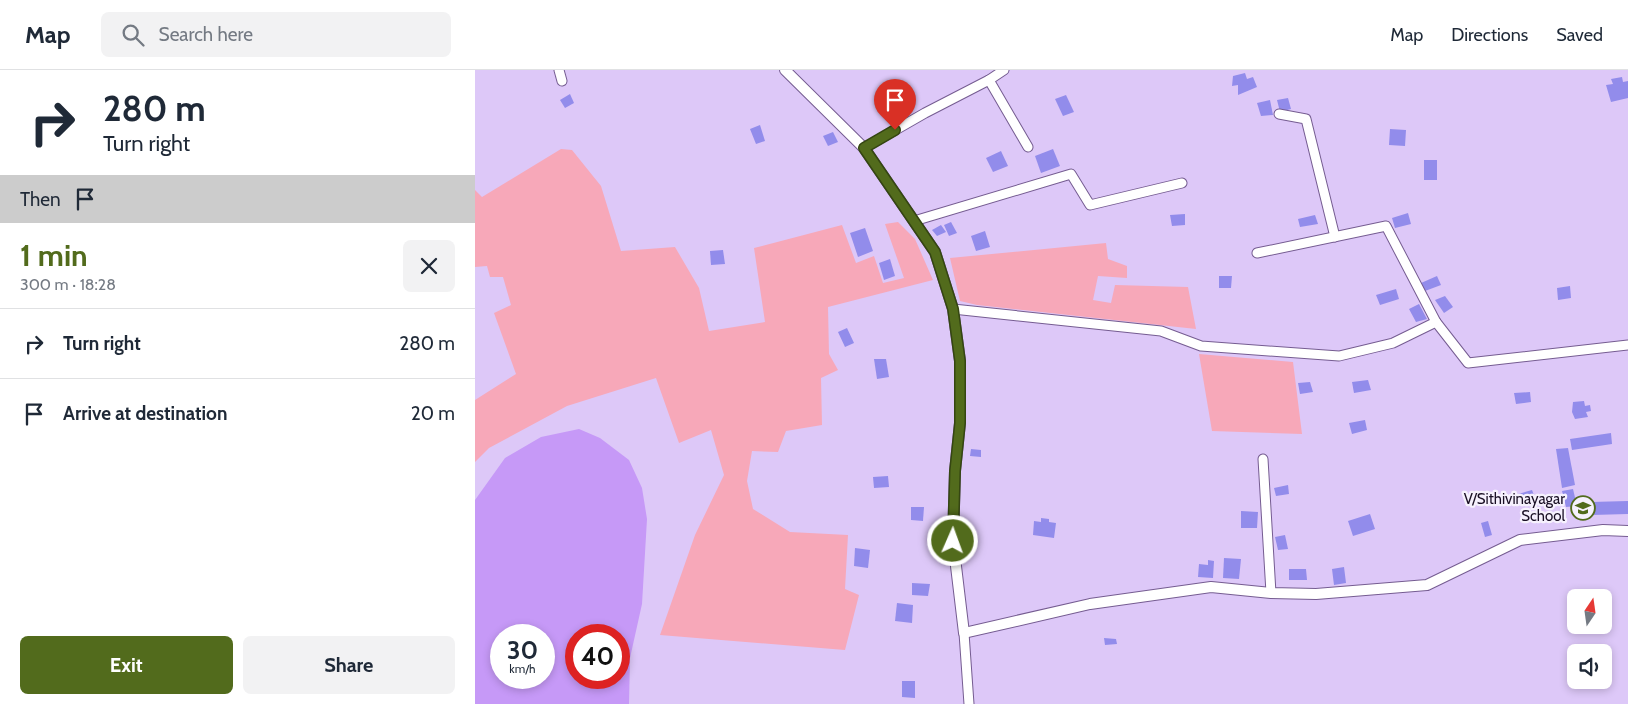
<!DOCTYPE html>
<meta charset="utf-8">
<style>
:root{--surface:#fff;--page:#f2f2f3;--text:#1f2937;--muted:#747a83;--line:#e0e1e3;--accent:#526b1c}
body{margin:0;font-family:Cabin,sans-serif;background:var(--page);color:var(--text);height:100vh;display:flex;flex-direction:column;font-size:19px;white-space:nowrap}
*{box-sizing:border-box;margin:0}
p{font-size:16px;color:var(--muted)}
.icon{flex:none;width:28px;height:28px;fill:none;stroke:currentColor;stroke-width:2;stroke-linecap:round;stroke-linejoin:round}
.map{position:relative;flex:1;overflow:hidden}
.side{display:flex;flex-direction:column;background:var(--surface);width:475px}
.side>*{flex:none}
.hud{background:#fff;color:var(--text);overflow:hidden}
.needle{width:32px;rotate:13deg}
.buttons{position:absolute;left:1092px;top:519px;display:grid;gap:10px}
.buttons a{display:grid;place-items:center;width:45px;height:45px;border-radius:8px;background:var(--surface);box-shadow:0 2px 8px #0003;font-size:25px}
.speed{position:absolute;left:15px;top:554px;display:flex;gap:10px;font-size:25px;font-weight:700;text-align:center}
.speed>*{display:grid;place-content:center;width:65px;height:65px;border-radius:50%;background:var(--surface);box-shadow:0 2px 8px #0003;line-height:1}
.speed small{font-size:12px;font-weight:400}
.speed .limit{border:8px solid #d22;background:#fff;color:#111}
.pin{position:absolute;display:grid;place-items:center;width:42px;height:42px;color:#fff;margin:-51px -21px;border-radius:50% 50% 50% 0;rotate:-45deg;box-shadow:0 0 5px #0007}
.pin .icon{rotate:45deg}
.me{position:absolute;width:55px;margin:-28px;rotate:2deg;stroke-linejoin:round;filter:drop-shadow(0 0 4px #0008)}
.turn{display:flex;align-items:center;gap:18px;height:105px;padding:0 20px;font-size:22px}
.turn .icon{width:65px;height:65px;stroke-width:2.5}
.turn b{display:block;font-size:35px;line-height:42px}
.then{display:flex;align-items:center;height:48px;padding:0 20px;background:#0003;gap:10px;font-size:19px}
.round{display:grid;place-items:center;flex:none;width:52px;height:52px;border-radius:8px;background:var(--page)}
.head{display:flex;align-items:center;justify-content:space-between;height:85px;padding:0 20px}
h1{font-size:30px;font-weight:700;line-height:38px;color:var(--accent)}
.action{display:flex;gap:10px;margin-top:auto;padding:10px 20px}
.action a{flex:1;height:58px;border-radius:8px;background:var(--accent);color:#fff;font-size:20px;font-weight:700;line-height:58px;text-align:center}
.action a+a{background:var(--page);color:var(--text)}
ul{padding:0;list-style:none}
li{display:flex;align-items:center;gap:15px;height:70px;padding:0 20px;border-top:1px solid var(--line)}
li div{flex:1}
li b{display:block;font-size:19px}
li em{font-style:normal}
header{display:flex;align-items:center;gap:30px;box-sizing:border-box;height:70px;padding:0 25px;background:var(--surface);border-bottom:1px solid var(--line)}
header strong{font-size:24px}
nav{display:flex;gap:28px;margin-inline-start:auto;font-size:18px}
.search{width:350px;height:45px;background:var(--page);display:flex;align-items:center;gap:12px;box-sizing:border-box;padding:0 18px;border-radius:8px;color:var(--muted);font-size:19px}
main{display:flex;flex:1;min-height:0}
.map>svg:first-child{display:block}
.green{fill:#f7a8b9}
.water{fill:#c699f7;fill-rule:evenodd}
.building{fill:#928ceb}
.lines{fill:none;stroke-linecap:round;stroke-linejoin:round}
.minor-casing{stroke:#755c91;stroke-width:11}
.tertiary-casing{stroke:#755c91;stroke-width:12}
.minor{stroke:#fff;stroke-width:9}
.tertiary{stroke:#fff;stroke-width:10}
.route-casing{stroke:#354612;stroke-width:12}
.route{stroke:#526b1c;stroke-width:9}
.labels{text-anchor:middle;stroke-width:4.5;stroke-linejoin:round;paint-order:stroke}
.poi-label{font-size:15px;fill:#190f24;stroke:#f6f1fd;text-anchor:end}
</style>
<header>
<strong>Map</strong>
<div class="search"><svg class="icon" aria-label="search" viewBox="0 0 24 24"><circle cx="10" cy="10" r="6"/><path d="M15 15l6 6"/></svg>Search here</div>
<nav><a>Map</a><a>Directions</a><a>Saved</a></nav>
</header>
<main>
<section class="side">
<div class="hud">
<div class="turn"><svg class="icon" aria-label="right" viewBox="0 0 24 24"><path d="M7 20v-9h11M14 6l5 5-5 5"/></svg><div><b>280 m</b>Turn right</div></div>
<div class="then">Then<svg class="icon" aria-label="arrive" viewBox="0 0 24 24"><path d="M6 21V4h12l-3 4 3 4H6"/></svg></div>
</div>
<div class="head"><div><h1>1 min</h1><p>300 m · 18:28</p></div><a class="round"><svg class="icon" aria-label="close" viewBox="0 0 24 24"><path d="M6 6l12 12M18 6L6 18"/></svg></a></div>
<ul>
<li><svg class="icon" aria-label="right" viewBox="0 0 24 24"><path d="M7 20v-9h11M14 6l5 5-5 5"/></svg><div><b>Turn right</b></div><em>280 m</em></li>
<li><svg class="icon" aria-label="arrive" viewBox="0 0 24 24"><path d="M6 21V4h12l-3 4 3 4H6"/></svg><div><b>Arrive at destination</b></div><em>20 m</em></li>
</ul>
<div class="action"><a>Exit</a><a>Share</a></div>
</section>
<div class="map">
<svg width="1153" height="634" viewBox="0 0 1153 634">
<rect width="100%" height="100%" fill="#ddc8f8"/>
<g class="green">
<polygon points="86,79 97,80 126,116 146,181 200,177 224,218 234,261 290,252 279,178 367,155 381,193 399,186 408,213 429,208 410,154 423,152 440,169 458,210 353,237 354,284 363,300 346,308 347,355 311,361 303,382 277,381 272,411 278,439 315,462 373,465 370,519 384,525 370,580 185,565 220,465 249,405 236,360 204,373 181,308 92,336 14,378 0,392 0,330 41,304 19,243 36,235 28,207 15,207 12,196 0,197 0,120 7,127"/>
<polygon points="631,173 633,189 652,196 652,208 623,206 618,230 636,233 640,215 713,217 721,259 502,235 485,231 475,188"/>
<polygon points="724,284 818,292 827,364 737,361"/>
</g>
<path class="water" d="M104,359L125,368L154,390L167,418L172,449L167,534L155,588L154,634H0V430L30,388L66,367ZM26,565H69V608H26ZM101,565H144V608H101Z"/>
<g class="building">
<polygon points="770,3 772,9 778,7 782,17 763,25 763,15 757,16 758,6"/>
<polygon points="1147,7 1148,12 1153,11 1153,28 1136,32 1131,15 1138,14 1136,9"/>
<polygon points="95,24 99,33 90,38 85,30"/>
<polygon points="591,25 599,42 588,46 580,29"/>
<polygon points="813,28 816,39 805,42 802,30"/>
<polygon points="795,30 798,45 786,46 782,33"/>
<polygon points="285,55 290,71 281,74 275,59"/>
<polygon points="915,59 931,60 930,76 914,75"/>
<polygon points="358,62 363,72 353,76 348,66"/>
<polygon points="578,79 585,96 566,103 560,86"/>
<polygon points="526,81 533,96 518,102 511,88"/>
<rect x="949" y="90" width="13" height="20"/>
<polygon points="933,143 936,154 920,158 917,148"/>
<polygon points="710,144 710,155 697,156 695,145"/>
<polygon points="840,145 843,154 825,157 823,149"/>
<polygon points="476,152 482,163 474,166 469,155"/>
<polygon points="466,155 471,162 462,166 457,160"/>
<polygon points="390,158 398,181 383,187 375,163"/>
<polygon points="510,161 515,177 501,181 496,166"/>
<polygon points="248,180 250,194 236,195 235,181"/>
<polygon points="415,189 420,206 409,210 404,193"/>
<polygon points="744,206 757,206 756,218 744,218"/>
<polygon points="962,206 966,215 950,221 946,213"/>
<polygon points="1095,216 1096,228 1083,230 1082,218"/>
<polygon points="921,219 924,229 905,235 901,225"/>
<polygon points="970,226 978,237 969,243 960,230"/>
<polygon points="944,234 952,249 941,252 934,239"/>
<polygon points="372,258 379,273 370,277 363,262"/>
<polygon points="399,289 411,289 414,307 402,309"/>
<polygon points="893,310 896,320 879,323 877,312"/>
<polygon points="835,312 838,322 825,324 823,313"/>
<polygon points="1055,322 1056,332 1041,334 1039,323"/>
<polygon points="1109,331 1110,336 1115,335 1116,341 1111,342 1113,347 1100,349 1097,342 1098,332"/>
<polygon points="890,350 892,360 877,364 874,353"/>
<polygon points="1136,363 1137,374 1097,380 1095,369"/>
<polygon points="1093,378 1100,415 1087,418 1081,379"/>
<polygon points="496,379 506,380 506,387 495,386"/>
<polygon points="413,406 414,417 399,418 398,407"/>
<polygon points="813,415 814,424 801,426 799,418"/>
<polygon points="1098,419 1102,436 1091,437 1087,421"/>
<polygon points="1057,420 1060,428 1043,432 1040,425"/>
<polygon points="1153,431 1153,444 1117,445 1116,432"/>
<polygon points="436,437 449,437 448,451 436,450"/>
<polygon points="766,441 783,442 782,458 766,458"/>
<polygon points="895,444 900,459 878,466 873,451"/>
<polygon points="566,448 574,449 574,452 581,453 579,468 558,465 559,451 566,452"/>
<polygon points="1013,451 1017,465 1010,467 1006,453"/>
<polygon points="810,465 813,479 803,480 800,467"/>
<polygon points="380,478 395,480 393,498 379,496"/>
<polygon points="749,488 766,489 764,509 748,508"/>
<polygon points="733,490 739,491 738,508 723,507 724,494 733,495"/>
<polygon points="869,497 871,513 859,515 857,499"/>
<polygon points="814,499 831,499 832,510 814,510"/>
<polygon points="437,513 455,514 453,526 437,525"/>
<polygon points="422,533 438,535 437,553 420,551"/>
<polygon points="629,568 641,569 642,574 630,575"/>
<polygon points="427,611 440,611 440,628 427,627"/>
</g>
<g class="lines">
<g class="minor-casing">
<g id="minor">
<polyline points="84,0 87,11"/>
<polyline points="514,10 553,77"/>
<polyline points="804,44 831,49 860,167"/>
<polyline points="389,78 450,43 514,10 529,0"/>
<polyline points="439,151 596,104 615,135 707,113"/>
<polyline points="782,183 911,156 961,252"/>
<polyline points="478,239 686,261 726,276 864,286 918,273 961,252 993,293 1153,275"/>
<polyline points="788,389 796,523"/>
<polyline points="489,563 494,634"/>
</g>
</g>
<g class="tertiary-casing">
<polyline id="tertiary" points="310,0 389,78 460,182 478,239 485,291 485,353 480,401 478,471 489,563 615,534 736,517 796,523 841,524 952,515 1045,470 1128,460 1153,461"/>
</g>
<use href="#minor" class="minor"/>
<use href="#tertiary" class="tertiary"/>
</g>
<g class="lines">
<g class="route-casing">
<polyline id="route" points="420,60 389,78 460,182 478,239 485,291 485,353 480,401 478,471"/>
</g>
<use href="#route" class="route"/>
</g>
<defs>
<g id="school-ring" transform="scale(1.25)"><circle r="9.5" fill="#f6f1fd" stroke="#526b1c" stroke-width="1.5"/><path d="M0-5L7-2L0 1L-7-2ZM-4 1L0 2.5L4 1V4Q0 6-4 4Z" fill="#526b1c"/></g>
</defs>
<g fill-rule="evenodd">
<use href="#school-ring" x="1108" y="438"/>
</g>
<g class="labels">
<g class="poi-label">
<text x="1090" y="434">V/Sithivinayagar<tspan x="1090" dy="17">School</tspan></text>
</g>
</g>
</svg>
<div class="buttons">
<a><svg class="needle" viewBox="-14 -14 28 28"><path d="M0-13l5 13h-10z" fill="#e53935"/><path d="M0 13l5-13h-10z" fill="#747a83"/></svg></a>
<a><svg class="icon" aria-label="sound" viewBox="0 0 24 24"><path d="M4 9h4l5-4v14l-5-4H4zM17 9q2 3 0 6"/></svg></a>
</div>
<div class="speed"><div>30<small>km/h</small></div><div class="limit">40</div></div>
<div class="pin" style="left:420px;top:60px;background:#d93025"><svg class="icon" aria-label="arrive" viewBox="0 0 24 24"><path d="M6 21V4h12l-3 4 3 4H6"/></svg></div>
<svg class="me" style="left:478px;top:471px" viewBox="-20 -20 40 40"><circle r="17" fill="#526b1c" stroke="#fff" stroke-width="3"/><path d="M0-11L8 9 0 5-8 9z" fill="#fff"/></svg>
</div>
</main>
